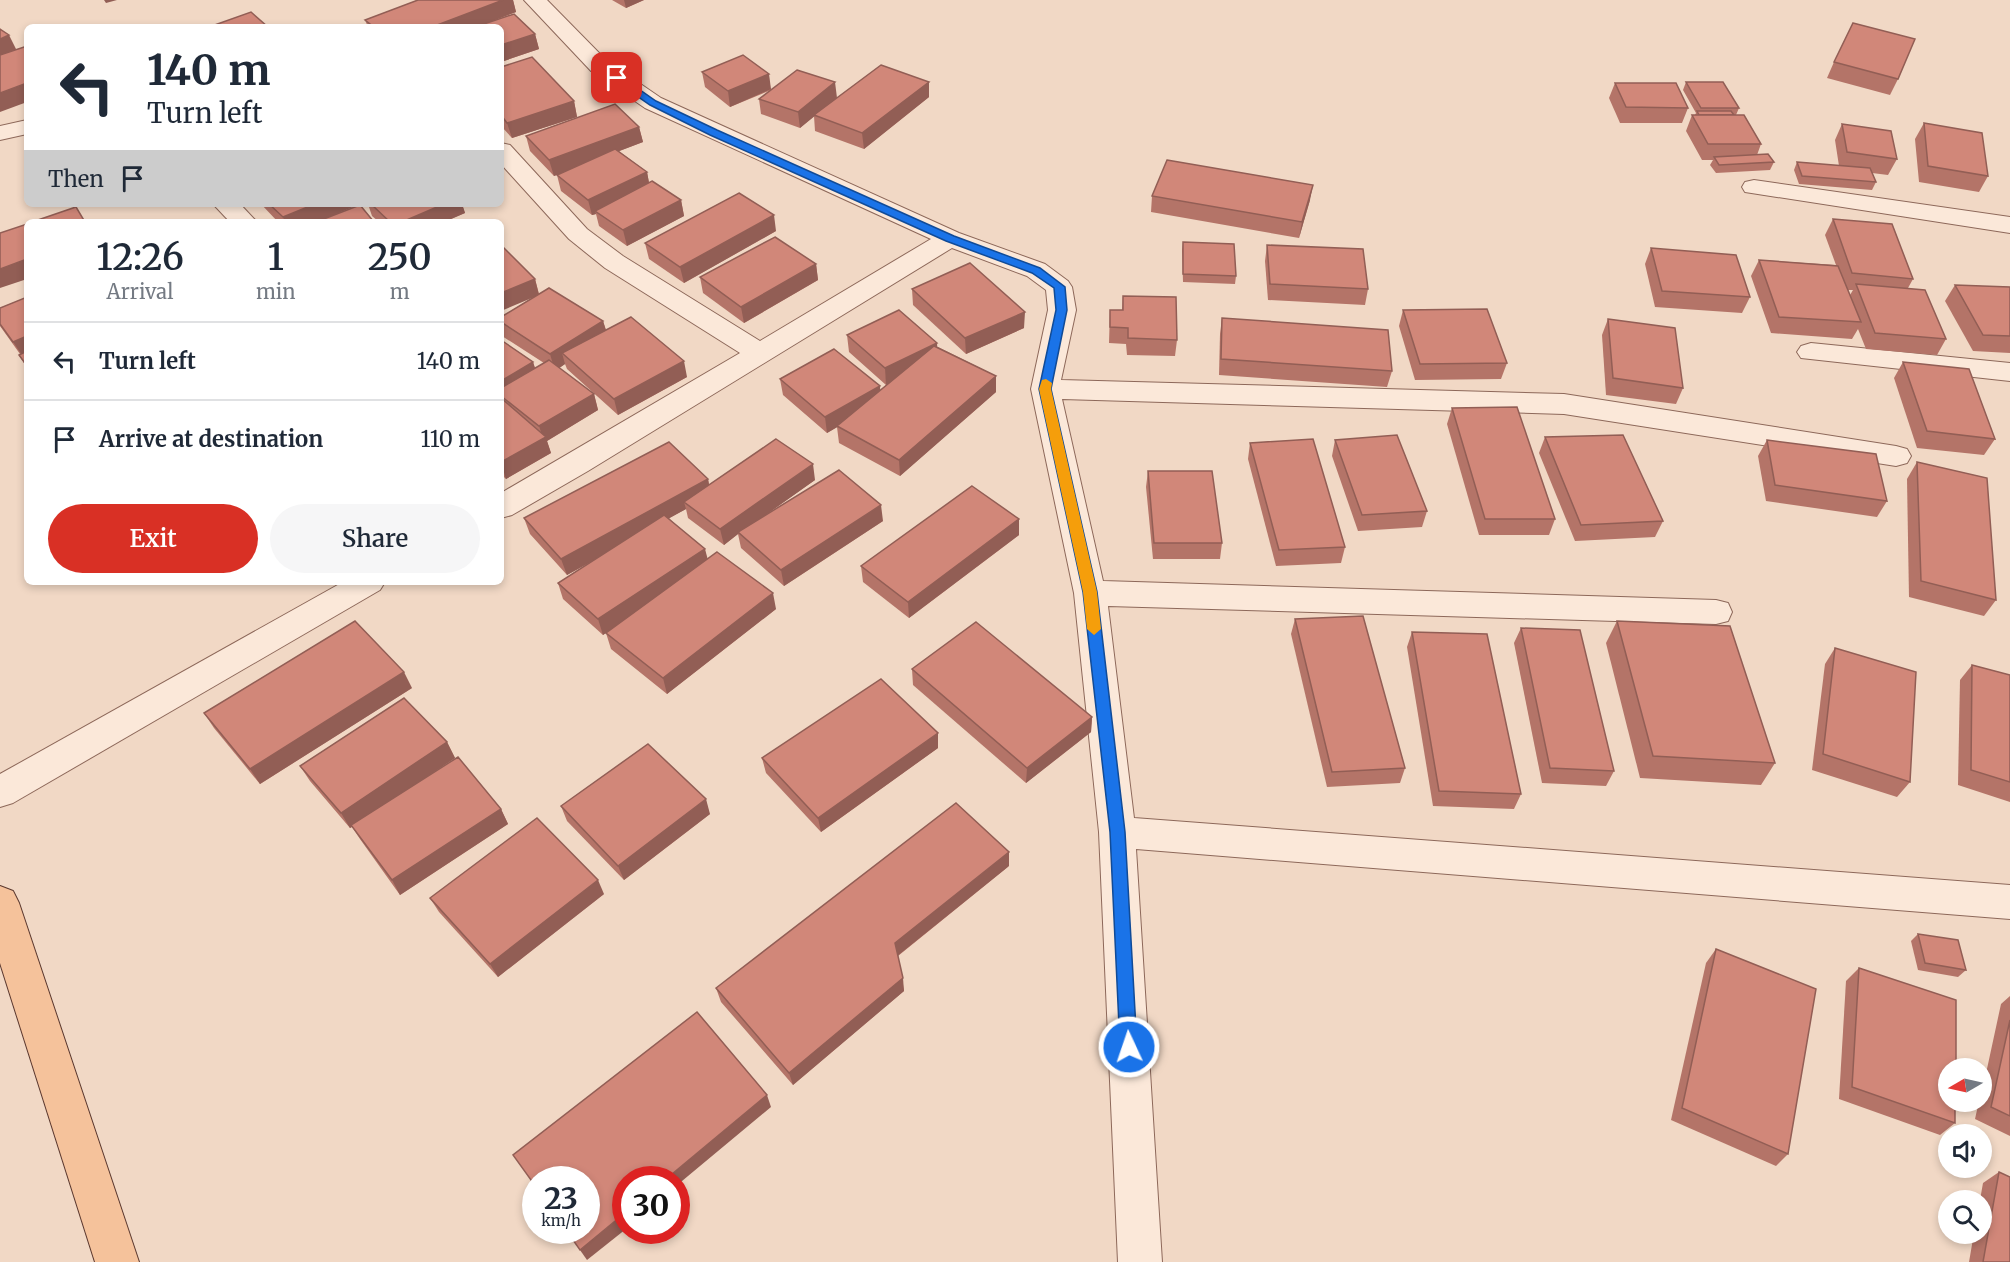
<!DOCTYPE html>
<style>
:root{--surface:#fff;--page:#f6f6f7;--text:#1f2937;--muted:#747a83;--line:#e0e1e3;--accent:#d93025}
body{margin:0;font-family:Merriweather,serif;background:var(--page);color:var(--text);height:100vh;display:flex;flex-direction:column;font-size:22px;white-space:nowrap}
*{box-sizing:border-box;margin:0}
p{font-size:20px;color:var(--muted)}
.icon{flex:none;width:33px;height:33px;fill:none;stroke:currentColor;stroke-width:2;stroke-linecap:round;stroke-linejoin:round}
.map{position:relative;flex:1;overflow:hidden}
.side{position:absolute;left:24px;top:219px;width:480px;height:366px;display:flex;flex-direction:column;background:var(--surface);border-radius:9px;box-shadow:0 3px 9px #0003}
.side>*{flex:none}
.top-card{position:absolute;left:24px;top:24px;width:480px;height:183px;border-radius:9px;box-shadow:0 3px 9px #0003;background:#fff;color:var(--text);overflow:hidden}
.needle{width:39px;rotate:261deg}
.controls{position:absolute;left:1938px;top:1058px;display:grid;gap:12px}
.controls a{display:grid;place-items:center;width:54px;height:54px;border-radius:50%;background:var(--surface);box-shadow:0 3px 9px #0003;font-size:30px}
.speed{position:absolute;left:522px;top:1166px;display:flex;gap:12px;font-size:30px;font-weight:700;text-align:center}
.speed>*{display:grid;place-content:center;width:78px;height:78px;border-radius:50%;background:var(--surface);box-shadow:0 3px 9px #0003;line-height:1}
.speed small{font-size:15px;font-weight:400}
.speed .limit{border:9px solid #d22;background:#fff;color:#111}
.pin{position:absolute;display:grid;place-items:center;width:51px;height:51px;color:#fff;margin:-26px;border-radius:12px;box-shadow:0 3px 9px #0006}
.me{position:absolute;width:66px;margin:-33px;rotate:357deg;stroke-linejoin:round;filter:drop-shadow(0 0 4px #0008)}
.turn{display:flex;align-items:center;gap:21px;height:126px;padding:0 24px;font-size:27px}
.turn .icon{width:78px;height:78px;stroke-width:2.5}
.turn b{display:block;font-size:42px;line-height:51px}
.then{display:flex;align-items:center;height:57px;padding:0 24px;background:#0003;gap:12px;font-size:22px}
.eta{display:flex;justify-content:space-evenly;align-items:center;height:102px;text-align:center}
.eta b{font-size:36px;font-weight:600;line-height:42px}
.cta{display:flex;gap:12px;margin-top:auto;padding:12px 24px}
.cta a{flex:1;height:69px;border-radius:36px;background:var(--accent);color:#fff;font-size:24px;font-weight:600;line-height:69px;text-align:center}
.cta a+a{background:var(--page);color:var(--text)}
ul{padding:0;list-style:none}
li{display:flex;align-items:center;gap:18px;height:78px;padding:0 24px;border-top:2px solid var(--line)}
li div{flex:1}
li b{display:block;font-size:22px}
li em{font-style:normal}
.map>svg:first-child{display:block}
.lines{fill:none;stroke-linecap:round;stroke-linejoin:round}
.minor-casing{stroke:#8d685a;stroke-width:2}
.major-casing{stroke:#5a372e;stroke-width:2}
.minor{fill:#fbe8d9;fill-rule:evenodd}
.major{fill:#f5c29b;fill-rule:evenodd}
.wall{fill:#b47468;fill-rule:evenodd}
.shaded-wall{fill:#925e55}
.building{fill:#d18779;stroke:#925e55;stroke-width:1.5}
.route{fill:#1a73e8;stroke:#114b97;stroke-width:1.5}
.slow{fill:#f59e0b}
</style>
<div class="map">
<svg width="2010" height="1262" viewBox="0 0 2010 1262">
<rect width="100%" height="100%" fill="#f1d8c5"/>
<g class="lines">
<g class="minor-casing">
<g id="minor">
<polygon points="524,0 547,0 607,61 661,98 959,233 1045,264 1068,281 1072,287 1076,310 1061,380 1564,394 1896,446 1907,449 1911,456 1907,463 1896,466 1564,414 1062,399 1103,581 1716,600 1728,603 1732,612 1728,621 1716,624 1108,606 1134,818 2010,885 2010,919 1136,849 1162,1262 1118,1262 1099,832 1074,593 1031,389 1048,310 1046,290 1027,276 952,248 588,471 512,515 501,518 501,493 740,353 605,268 569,239 501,164 501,143 510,145 587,229 623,256 760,341 931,239 645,108 591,71"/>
<polygon points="27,120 27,134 0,140 0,126"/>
<polygon points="1754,180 2010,217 2010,233 1745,192 1742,187 1745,182"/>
<polygon points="213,204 240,204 257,222 230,222"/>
<polygon points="1811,343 2010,363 2010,381 1801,358 1797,352 1801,346"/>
<polygon points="343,582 385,582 380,590 13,803 0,807 0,774"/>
</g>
</g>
<g class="major-casing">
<polygon id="major" points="0,886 13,891 19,903 139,1262 95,1262 0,963"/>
</g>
<use href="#minor" class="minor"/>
<use href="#major" class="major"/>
</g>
<g class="wall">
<polygon points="418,0 513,0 516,12 484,24 514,14 535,34 539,49 501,62 501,27 368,27 365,20"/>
<polygon points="612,0 644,0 626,8"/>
<polygon points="1834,62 1898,79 1890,95 1827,78"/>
<polygon points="501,67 574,101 577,117 512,138 501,126"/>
<polygon points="702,72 771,89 837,98 929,82 929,97 864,149 815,131 814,116 800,128 761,114 759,99 771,90 730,107 705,87"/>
<polygon points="1686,82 1739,108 1736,115 1761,144 1757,155 1774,162 1770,170 1716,173 1710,165 1713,160 1702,160 1686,131 1692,115 1695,115 1696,113 1683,90"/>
<polygon points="1615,83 1688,108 1682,123 1620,123 1609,98"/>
<polygon points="1924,123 1988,176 1979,192 1919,182 1915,139"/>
<polygon points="1842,124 1897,159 1888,175 1872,173 1876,182 1872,190 1799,184 1794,170 1797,162 1839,166 1835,140"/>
<polygon points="639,127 643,142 619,151 647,172 649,183 681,200 684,216 627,246 599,226 596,214 592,215 561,191 557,175 564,172 554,176 530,151 526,136"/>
<polygon points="1152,196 1310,200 1299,238 1151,212"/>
<polygon points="261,204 360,204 326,218 374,222 278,222"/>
<polygon points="368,204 462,204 465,213 444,222 379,222 372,216"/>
<path d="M1833,219L1913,279L1908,288L1946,339L1937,355L1866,349L1858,329L1852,339L1771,333L1751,276L1759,260L1836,265L1825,235ZM1848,290H1853L1850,295Z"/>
<polygon points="776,231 684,283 649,259 645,243"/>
<polygon points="1183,242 1236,276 1235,284 1183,282 1182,250"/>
<polygon points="1267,245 1368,289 1365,305 1268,300 1265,261"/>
<polygon points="1651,248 1750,297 1742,313 1655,307 1645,264"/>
<polygon points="816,264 818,280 744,323 703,293 700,277"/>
<polygon points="535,279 539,294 603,321 606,330 687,377 618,415 567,369 565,364 559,368 594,394 598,410 547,441 551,453 506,479 501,474 501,340 533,362 535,368 544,363 502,336 501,332 501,317 535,296"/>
<polygon points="1955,285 2010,287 2010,353 1973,351 1945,301"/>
<polygon points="912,289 1024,328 966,354 913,305"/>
<polygon points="1123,296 1177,340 1175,356 1127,355 1126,344 1109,343 1110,310 1122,310"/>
<polygon points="27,297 27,368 19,355 20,354 0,326 0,308"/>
<polygon points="1403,310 1507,363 1501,379 1415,380 1399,326"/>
<polygon points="1222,318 1392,371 1387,387 1219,375 1220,334"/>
<polygon points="1608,319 1683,388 1676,404 1606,395 1602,335"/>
<polygon points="847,335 938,347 996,376 996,392 900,476 839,443 837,427 827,433 783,395 780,379 880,386 880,390 889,383 886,385 849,352"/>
<polygon points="1903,362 1995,439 1984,455 1917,448 1894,378"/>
<polygon points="1452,408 1555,519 1549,535 1479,535 1447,424"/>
<polygon points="1545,437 1663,521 1655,537 1575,541 1539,453"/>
<polygon points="1335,440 1427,511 1422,527 1358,531 1332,456"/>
<polygon points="1767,440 1887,501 1877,517 1766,501 1758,456"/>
<polygon points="1250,443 1345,547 1341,563 1276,566 1248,459"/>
<polygon points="1917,462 1996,600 1984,616 1909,597 1907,479"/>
<polygon points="1148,471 1222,543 1220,559 1153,559 1146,487"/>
<polygon points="708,479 709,485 815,480 764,516 883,521 784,586 741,548 738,534 724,545 688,518 686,509 669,518 708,560 776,609 667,694 611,649 606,633 613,628 603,635 563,599 558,583 598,558 567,575 530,534 524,518"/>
<polygon points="1019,519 1019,535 909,618 863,582 861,566"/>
<polygon points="1295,619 1405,768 1400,783 1327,787 1291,634"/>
<polygon points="1617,621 1775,763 1761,785 1640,778 1606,643"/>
<polygon points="1521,628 1614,771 1606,786 1542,783 1514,643"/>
<polygon points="1412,632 1521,794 1514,809 1433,806 1407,647"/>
<polygon points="1835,648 1910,782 1897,797 1812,770 1825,664"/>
<polygon points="1972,665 2010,675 2010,802 1958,785 1960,680"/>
<polygon points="912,669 1092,717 1091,732 1026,783 913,685"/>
<polygon points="412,688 260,784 214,728 204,713"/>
<polygon points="447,742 455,758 411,787 501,809 508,824 400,895 360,839 352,827 350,828 310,781 300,766"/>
<polygon points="938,748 821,832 766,773 762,758"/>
<polygon points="561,806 710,814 624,880 567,821"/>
<polygon points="1009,866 898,956 904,991 793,1085 721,1002 716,988"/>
<polygon points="604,894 498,977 439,912 430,898"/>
<polygon points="1918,934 1966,970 1958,977 1918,970 1911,941"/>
<polygon points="1716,949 1788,1154 1776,1166 1671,1120 1706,963"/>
<polygon points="1859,968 1955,1123 1940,1135 1839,1099 1846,981"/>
<polygon points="2010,996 2010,1136 1975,1119 1979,1101 1982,1101 1982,1092 2001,1004"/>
<polygon points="1999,1172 2010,1262 1969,1262 1974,1233 1982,1233 1982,1200 1980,1200 1983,1183"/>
</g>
<g class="shaded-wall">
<polygon points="104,0 117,0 106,3"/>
<polygon points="503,0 513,0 516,12 477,27 432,27"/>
<polygon points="624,0 644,0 626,8"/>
<polygon points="535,34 539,49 501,62 501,45"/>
<polygon points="9,35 17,51 0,57 0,39"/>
<polygon points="769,74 771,89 730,107 728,91"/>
<polygon points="835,82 837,98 800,128 798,112"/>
<polygon points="929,82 929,97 864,149 862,133"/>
<polygon points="27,83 27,102 0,112 0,93"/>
<polygon points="574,101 577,117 512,138 507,123"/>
<polygon points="639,127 643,142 554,176 549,160"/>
<polygon points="647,172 650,188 595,211 596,214 592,215 588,200"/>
<polygon points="1313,185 1310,200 1299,238 1302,222"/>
<polygon points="681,200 684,216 627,246 623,230"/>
<polygon points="315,204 360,204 317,222 285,222 283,217"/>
<polygon points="444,204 462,204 465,213 444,222 402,222"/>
<polygon points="774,215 776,231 684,283 680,267"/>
<polygon points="27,259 27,279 0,288 0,269"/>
<polygon points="816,264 818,280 744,323 741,307"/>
<polygon points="535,279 539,295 501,311 501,293"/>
<polygon points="1025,312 1024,328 966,354 965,338"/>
<polygon points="603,321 608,337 562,353 565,364 555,371 550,354"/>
<polygon points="27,336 27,357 24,358 13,342"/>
<polygon points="937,343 938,359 886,385 885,368"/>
<polygon points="684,361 687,377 618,415 614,399"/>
<polygon points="533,362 538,378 501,396 501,381"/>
<polygon points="996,376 996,392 900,476 899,460"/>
<polygon points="880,386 881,402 827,433 825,417"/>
<polygon points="594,394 598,410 547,441 551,453 506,479 501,462 543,438 539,426"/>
<polygon points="813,464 815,480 739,534 738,532 738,534 724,545 720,529"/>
<polygon points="708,479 711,495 684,502 686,509 567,575 561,559"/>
<polygon points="881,505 883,521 784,586 781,570"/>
<polygon points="1019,519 1019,535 909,618 908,602"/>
<polygon points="705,549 709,564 603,635 598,619"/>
<polygon points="773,593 776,609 667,694 663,678"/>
<polygon points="404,672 412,688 260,784 250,769"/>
<polygon points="1092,717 1091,732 1026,783 1027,768"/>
<polygon points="938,733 938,748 821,832 818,818"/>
<polygon points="447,742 455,758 350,828 341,813"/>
<polygon points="706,799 710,814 624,880 618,866"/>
<polygon points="501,809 508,824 400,895 392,880"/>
<polygon points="1009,852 1009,866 896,957 895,943"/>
<polygon points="598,880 604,894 498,977 490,964"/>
<polygon points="903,978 904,991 793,1085 789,1073"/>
<polygon points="767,1095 771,1107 676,1186 676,1179 666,1179"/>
<polygon points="626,1212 626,1229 587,1260 580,1250"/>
</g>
<g class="building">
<polygon points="418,0 503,0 432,27 374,27 365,20"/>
<polygon points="251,12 268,27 209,27"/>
<polygon points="514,14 535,34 501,45 501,27 475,27"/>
<polygon points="1853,23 1915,39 1898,79 1834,62"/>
<polygon points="0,29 9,35 0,39"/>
<polygon points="27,46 27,83 0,93 0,55"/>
<polygon points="743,55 769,74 728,91 702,72"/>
<polygon points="532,57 574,101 507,123 501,115 501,67"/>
<polygon points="881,65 929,82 862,133 814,115"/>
<polygon points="797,70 835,82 798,112 759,99"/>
<polygon points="1686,82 1723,82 1739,108 1701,108"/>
<polygon points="1615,83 1676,83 1688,108 1626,107"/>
<polygon points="615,104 639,127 549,160 526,136"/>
<polygon points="1697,111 1731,111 1734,115 1699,115"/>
<polygon points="1692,115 1744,115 1761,144 1708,144"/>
<polygon points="1924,123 1982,133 1988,176 1928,166"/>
<polygon points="1842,124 1891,131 1897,159 1847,152"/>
<polygon points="615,149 647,172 588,200 557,175"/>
<polygon points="1768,154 1774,162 1719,165 1714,157"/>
<polygon points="1167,160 1313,185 1302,222 1152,196"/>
<polygon points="1797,162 1870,168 1876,182 1802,176"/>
<polygon points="652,181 681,200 623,230 595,211"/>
<polygon points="739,193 774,215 680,267 645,243"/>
<polygon points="269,204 315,204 283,217"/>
<polygon points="371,204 444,204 402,222 390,222"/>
<polygon points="360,205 374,222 316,222"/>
<polygon points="76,207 85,222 32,222"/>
<polygon points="1833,219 1892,224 1913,279 1852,273"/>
<polygon points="27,224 27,259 0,269 0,233"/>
<polygon points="775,237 816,264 741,307 700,277"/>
<polygon points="1183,242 1234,244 1236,276 1183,274"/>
<polygon points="501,245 535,279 501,293"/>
<polygon points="1267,245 1363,249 1368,289 1270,284"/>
<polygon points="1651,248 1736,255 1750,297 1662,291"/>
<polygon points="1759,260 1838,266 1861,322 1779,317"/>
<polygon points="970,263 1025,312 965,338 912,289"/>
<polygon points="1856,284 1925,290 1946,339 1875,333"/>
<polygon points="1955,285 2010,287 2010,336 1983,335"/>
<polygon points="549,288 603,321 550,354 501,322 501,317"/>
<polygon points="1123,296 1176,297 1177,340 1128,338 1128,328 1110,327 1110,310 1123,310"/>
<polygon points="27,297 27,336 13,342 0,324 0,308"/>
<polygon points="1487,309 1507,363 1420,364 1403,310"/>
<polygon points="899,310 937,343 885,368 847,335"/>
<polygon points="631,317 684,361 614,399 562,353"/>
<polygon points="1222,318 1388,330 1392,371 1221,359"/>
<polygon points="1608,319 1675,328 1683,388 1613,378"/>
<polygon points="501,340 533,362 501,381"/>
<polygon points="934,346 996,376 899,460 837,426"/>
<polygon points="834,349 880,386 825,417 780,379"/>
<polygon points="27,351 27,366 19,355"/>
<polygon points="549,360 594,394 539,426 501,396 501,388"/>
<polygon points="1903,362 1969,369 1995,439 1927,431"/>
<polygon points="501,398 546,437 501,462"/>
<polygon points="1517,407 1555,519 1485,519 1452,408"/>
<polygon points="1397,435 1427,511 1362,515 1335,440"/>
<polygon points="1623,435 1663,521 1581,525 1545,437"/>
<polygon points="776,439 813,464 720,529 684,502"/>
<polygon points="1313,439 1345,547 1279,550 1250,443"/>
<polygon points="1767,440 1876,454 1887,501 1775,485"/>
<polygon points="669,442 708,479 561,559 524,518"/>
<polygon points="1917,462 1987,478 1996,600 1921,581"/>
<polygon points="839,470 881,505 781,570 738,532"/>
<polygon points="1148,471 1212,471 1222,543 1154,543"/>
<polygon points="972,486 1019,519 908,602 861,566"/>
<polygon points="664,515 705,549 598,619 558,583"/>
<polygon points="717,552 773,593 663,678 606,633"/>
<polygon points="1363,616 1405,768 1332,772 1295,619"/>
<polygon points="355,621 404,672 250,769 204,713"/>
<polygon points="1617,621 1730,626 1775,763 1653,756"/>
<polygon points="976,622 1092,717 1027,768 912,669"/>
<polygon points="1521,628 1580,630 1614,771 1550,768"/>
<polygon points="1412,632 1487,634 1521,794 1439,791"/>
<polygon points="1835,648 1916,672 1910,782 1823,754"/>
<polygon points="1972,665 2010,675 2010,782 1971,770"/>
<polygon points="881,679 938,733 818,818 762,758"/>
<polygon points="404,698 447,742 341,813 300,766"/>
<polygon points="648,744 706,799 618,866 561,806"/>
<polygon points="458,757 501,809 392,880 351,825"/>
<polygon points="956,803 1009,852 895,943 903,978 789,1073 716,988"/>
<polygon points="537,818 598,880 490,964 430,898"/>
<polygon points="1918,934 1958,940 1966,970 1925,963"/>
<polygon points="1716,949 1816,989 1788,1154 1682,1108"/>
<polygon points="1859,968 1956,1000 1956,1068 1948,1068 1948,1101 1955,1101 1955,1123 1852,1087"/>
<polygon points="697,1012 767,1095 666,1179 626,1179 626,1212 580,1250 566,1230 586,1230 586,1179 536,1179 536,1187 513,1155"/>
<polygon points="2010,1020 2010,1116 1991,1107"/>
<polygon points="1999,1172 2010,1177 2010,1262 1983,1262"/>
</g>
<polygon class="route" points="614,76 620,76 656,101 717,130 954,236 1040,268 1065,287 1067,310 1051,389 1097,592 1125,832 1137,1047 1135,1053 1129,1055 1123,1053 1120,1047 1110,832 1083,592 1039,389 1056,310 1054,288 1032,273 946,241 710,135 650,105 614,80"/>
<polygon class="slow" points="1046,379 1052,383 1051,389 1097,592 1101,629 1094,635 1087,629 1083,592 1039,389 1042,380"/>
</svg>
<div class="controls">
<a><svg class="needle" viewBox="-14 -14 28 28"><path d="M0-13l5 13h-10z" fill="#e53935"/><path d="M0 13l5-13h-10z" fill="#747a83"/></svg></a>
<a><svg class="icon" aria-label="sound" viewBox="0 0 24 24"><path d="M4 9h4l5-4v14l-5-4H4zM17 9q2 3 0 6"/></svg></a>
<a><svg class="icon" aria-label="search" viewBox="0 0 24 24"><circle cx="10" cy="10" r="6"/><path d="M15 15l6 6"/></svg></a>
</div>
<div class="speed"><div>23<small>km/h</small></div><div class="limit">30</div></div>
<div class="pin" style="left:617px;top:78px;background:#d93025"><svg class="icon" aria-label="arrive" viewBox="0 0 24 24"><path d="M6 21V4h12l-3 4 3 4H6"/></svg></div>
<svg class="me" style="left:1129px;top:1047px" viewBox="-20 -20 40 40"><circle r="17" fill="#1a73e8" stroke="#fff" stroke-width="3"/><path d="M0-11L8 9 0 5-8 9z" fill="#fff"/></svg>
<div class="top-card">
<div class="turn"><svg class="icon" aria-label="left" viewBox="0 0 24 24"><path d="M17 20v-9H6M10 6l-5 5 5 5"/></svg><div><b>140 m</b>Turn left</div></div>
<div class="then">Then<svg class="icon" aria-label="arrive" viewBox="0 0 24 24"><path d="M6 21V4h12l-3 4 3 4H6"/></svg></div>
</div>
<section class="side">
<div class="eta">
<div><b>12:26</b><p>Arrival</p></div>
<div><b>1</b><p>min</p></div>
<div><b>250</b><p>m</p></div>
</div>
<ul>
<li><svg class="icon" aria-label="left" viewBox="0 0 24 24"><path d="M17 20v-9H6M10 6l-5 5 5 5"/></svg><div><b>Turn left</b></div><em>140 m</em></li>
<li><svg class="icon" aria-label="arrive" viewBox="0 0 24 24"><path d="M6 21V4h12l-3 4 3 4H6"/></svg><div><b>Arrive at destination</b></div><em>110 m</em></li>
</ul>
<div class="cta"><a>Exit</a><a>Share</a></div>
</section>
</div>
